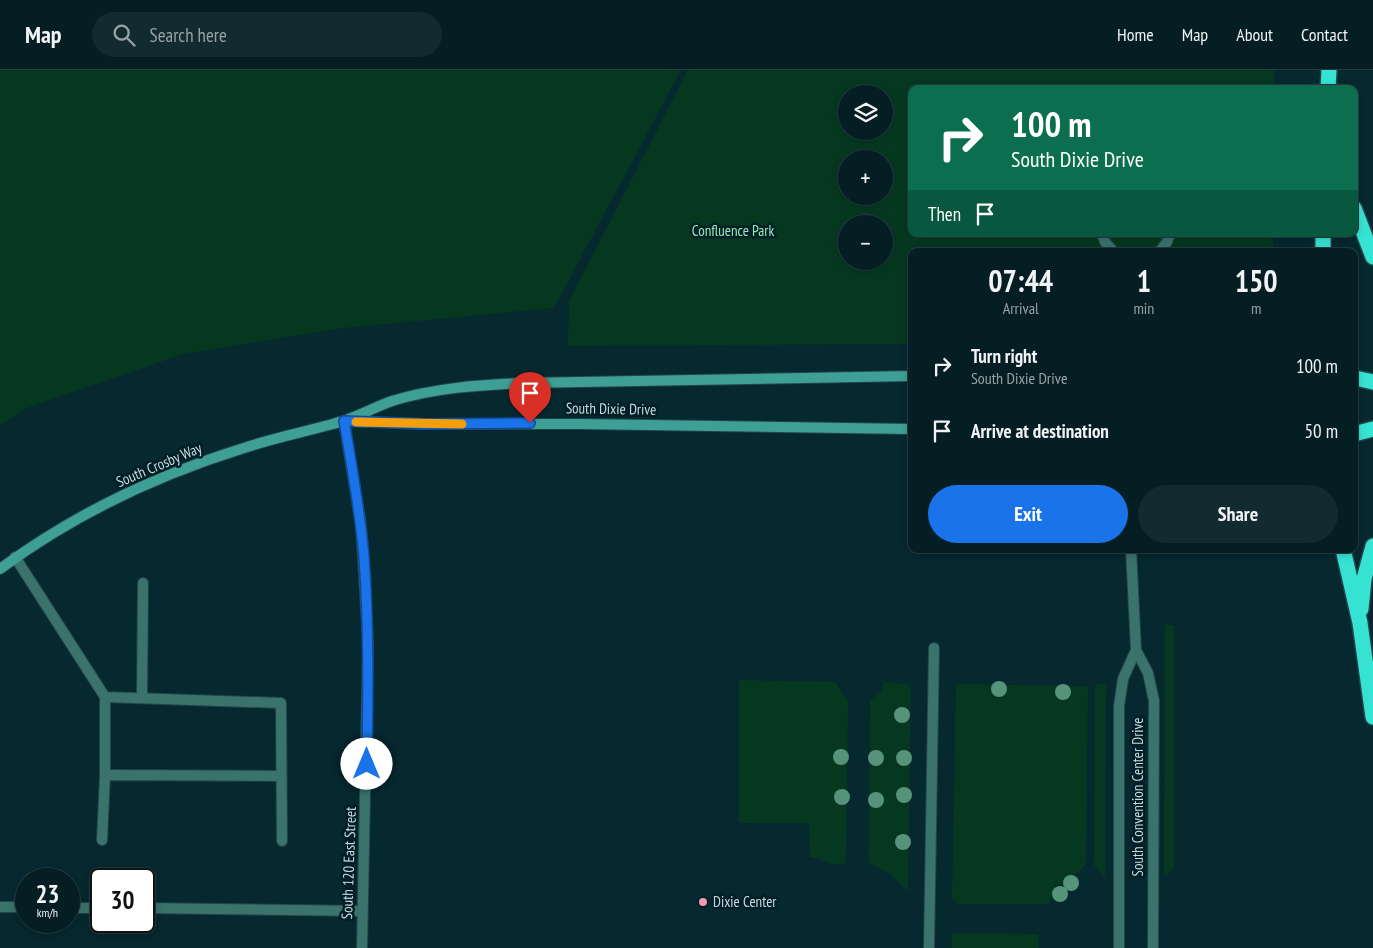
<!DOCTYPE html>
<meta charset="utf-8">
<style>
:root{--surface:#041e23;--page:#122b30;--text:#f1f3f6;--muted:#97a2a6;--line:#253c41;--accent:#1a73e8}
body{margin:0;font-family:"PT Sans Narrow",sans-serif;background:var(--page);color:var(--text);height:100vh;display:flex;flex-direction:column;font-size:19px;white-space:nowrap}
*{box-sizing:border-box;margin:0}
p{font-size:16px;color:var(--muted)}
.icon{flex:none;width:28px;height:28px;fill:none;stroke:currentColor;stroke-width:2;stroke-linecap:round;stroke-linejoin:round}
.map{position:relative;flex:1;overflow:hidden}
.sheet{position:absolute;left:908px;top:178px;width:450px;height:305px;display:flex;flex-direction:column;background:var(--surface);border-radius:10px;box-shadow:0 2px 8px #0003,0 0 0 1px var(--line)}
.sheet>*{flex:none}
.banner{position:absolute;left:908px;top:15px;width:450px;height:152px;border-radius:10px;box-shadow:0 2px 8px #0003,0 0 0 1px var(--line);background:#0b6e4f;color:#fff;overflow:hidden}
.controls{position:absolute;left:838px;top:15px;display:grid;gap:10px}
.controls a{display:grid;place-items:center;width:55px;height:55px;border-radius:50%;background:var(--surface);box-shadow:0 2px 8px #0003,0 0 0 1px var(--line);font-size:25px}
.speed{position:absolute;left:15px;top:798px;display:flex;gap:10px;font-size:25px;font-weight:700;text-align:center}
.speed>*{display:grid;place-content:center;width:65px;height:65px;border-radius:50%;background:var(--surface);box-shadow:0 2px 8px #0003,0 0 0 1px var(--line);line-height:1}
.speed small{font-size:12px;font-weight:400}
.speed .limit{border:2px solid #111;border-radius:8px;background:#fff;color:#111}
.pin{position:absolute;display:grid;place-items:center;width:42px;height:42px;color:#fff;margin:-51px -21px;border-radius:50% 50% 50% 0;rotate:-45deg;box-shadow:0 0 5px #0007}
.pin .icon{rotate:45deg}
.me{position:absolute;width:55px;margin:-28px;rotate:0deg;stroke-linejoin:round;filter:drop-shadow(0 0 4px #0008)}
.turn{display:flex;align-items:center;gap:18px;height:105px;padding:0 20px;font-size:22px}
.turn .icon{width:65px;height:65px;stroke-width:2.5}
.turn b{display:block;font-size:35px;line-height:42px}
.then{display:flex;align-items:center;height:48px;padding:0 20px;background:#0003;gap:10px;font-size:19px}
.eta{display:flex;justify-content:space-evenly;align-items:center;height:85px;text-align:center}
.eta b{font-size:30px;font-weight:800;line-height:35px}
.cta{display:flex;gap:10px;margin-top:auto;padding:10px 20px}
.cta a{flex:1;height:58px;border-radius:30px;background:var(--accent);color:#fff;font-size:20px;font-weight:800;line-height:58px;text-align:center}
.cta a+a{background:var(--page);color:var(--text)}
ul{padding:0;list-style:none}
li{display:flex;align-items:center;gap:15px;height:65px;padding:0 20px}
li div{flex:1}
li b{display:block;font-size:19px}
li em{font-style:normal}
header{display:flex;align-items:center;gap:30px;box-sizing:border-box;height:70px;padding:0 25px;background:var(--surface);border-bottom:1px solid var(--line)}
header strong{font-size:24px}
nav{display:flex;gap:28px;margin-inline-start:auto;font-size:18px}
.search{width:350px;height:45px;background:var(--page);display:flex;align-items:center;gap:12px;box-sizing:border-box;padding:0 18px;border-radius:28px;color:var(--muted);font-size:19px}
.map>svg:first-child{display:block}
.green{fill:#063820;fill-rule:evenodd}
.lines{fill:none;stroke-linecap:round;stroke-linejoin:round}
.lane-casing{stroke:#25454b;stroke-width:12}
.street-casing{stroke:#25454b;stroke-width:12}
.secondary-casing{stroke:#25454b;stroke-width:12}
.highway-casing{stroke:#25454b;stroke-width:18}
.lane{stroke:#3a736c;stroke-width:10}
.street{stroke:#3a736c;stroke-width:10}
.secondary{stroke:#3ea095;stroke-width:10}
.highway{stroke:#36e3d3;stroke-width:15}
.tree{fill:#57927a}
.route-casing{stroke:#114b97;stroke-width:12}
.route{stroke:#1a73e8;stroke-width:9}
.slow{stroke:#f59e0b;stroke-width:9}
.poi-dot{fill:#f19ab3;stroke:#001f26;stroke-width:2}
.labels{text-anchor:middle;stroke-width:5;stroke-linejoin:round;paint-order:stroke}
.park-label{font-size:15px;fill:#99e9b7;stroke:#001f26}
.street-label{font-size:15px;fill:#c9dbdf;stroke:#001f26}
.poi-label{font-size:15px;fill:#c9dbdf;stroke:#001f26;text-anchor:start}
</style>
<header>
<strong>Map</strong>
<div class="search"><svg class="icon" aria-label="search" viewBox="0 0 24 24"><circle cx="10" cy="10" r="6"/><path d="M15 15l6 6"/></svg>Search here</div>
<nav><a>Home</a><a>Map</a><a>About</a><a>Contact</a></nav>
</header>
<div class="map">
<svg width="1373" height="878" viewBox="0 0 1373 878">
<rect width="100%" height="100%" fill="#06282f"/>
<g class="green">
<polygon points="0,0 681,0 554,238 343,258 183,284 24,339 0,356"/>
<path d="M688,0H1274V19H911V164H1273V181H911V274L568,276L569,231ZM846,24H884V61H846ZM846,89H884V126H846ZM846,154H884V191H846Z"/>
<polygon points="1165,555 1174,555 1174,798 1164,807"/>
<path d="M739,610L835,612L848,631L846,793C832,798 825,789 810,787L809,753H739Z"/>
<polygon points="884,612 907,614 911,618 908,822 891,804 869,793 870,631 882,620"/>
<polygon points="1104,613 1106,616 1105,807 1094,795 1095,615"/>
<polygon points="956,614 1088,616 1086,794 1078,803 1073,804 1066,814 1055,815 1049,834 958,834 952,829"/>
<polygon points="952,863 1038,864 1039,878 952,878"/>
</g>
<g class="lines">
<g class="lane-casing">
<g id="lane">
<polyline points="1102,164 1105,172 1113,181"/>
<polyline points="1160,181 1167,172 1170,164"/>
<polyline points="15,487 105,627 281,633 282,771"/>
<polyline points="142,628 143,513"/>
<polyline points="105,705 105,627"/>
<polyline points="102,770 105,705 281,706"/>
<polyline points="0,837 26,837"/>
<polyline points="69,838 101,838"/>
<polyline points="144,838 362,841"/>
<polyline points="929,878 934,578"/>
</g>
</g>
<g class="street-casing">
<g id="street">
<polyline points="344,351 361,455 368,572 362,878"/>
<polyline points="1131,479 1136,580 1148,603 1154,631 1153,878"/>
<polyline points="1119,878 1119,636 1123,609 1136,580"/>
</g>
</g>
<g class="secondary-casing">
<g id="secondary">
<polyline points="347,351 425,354 581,354 911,359"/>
<path d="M0,499C73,445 157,405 244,378C276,367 310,361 343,351C359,346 375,337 392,331C434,318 478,315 523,313L911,306"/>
</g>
</g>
<g class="highway-casing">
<g id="highway">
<polyline points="1328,19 1329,0"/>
<polyline points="1354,138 1373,187"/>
<polyline points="1323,181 1323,164"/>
<polyline points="1355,308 1373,312"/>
<polyline points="1354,364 1373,359"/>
<polyline points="1343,479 1360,553 1373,647"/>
<polyline points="1361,539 1364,509 1373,476"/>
</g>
</g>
<use href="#lane" class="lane"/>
<use href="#street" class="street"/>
<use href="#secondary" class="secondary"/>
<use href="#highway" class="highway"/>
</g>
<g class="tree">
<circle cx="999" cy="619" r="8"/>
<circle cx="1063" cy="622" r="8"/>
<circle cx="902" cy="645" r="8"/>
<circle cx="841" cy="687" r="8"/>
<circle cx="876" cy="688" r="8"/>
<circle cx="904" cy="688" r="8"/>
<circle cx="904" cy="725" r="8"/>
<circle cx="842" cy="727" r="8"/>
<circle cx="876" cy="730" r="8"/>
<circle cx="903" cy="772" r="8"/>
<circle cx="1071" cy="813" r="8"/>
<circle cx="1060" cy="824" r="8"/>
</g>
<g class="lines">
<g class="route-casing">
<path id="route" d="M367,694C368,625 369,556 364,487C360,441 352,396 344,351L424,354L530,353"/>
</g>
<use href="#route" class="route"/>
<polyline class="slow" points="356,352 462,354"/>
</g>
<circle class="poi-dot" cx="703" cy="832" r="5"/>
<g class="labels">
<g class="park-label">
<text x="733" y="166">Confluence Park</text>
</g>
<g class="street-label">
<text transform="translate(611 339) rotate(1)" y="5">South Dixie Drive</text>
<text transform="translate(159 395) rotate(-23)" y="5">South Crosby Way</text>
<text transform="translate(1138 727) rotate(-90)" y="5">South Convention Center Drive</text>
<text transform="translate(349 793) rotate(-88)" y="5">South 120 East Street</text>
</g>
<g class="poi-label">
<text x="713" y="837">Dixie Center</text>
</g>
</g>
</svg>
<div class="controls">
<a><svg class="icon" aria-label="layers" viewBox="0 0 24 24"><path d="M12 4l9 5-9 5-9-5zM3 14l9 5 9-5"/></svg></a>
<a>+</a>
<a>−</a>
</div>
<div class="speed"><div>23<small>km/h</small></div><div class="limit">30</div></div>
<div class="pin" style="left:530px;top:353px;background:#d93025"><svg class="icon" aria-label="arrive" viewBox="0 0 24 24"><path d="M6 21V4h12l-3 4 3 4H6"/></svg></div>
<svg class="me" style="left:367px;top:694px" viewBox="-20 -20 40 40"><circle r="19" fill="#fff"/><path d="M0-13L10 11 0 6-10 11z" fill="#1a73e8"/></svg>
<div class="banner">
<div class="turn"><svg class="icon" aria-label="right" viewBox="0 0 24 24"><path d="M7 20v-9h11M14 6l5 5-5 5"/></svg><div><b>100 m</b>South Dixie Drive</div></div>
<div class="then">Then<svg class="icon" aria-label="arrive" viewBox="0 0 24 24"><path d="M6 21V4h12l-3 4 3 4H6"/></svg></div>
</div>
<section class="sheet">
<div class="eta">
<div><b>07:44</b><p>Arrival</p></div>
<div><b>1</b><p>min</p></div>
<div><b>150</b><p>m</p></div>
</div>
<ul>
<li><svg class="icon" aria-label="right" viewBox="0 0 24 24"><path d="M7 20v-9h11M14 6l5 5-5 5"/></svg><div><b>Turn right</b><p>South Dixie Drive</p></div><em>100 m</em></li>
<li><svg class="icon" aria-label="arrive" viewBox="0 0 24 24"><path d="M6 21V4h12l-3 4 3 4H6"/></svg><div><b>Arrive at destination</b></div><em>50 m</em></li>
</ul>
<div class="cta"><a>Exit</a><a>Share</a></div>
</section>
</div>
